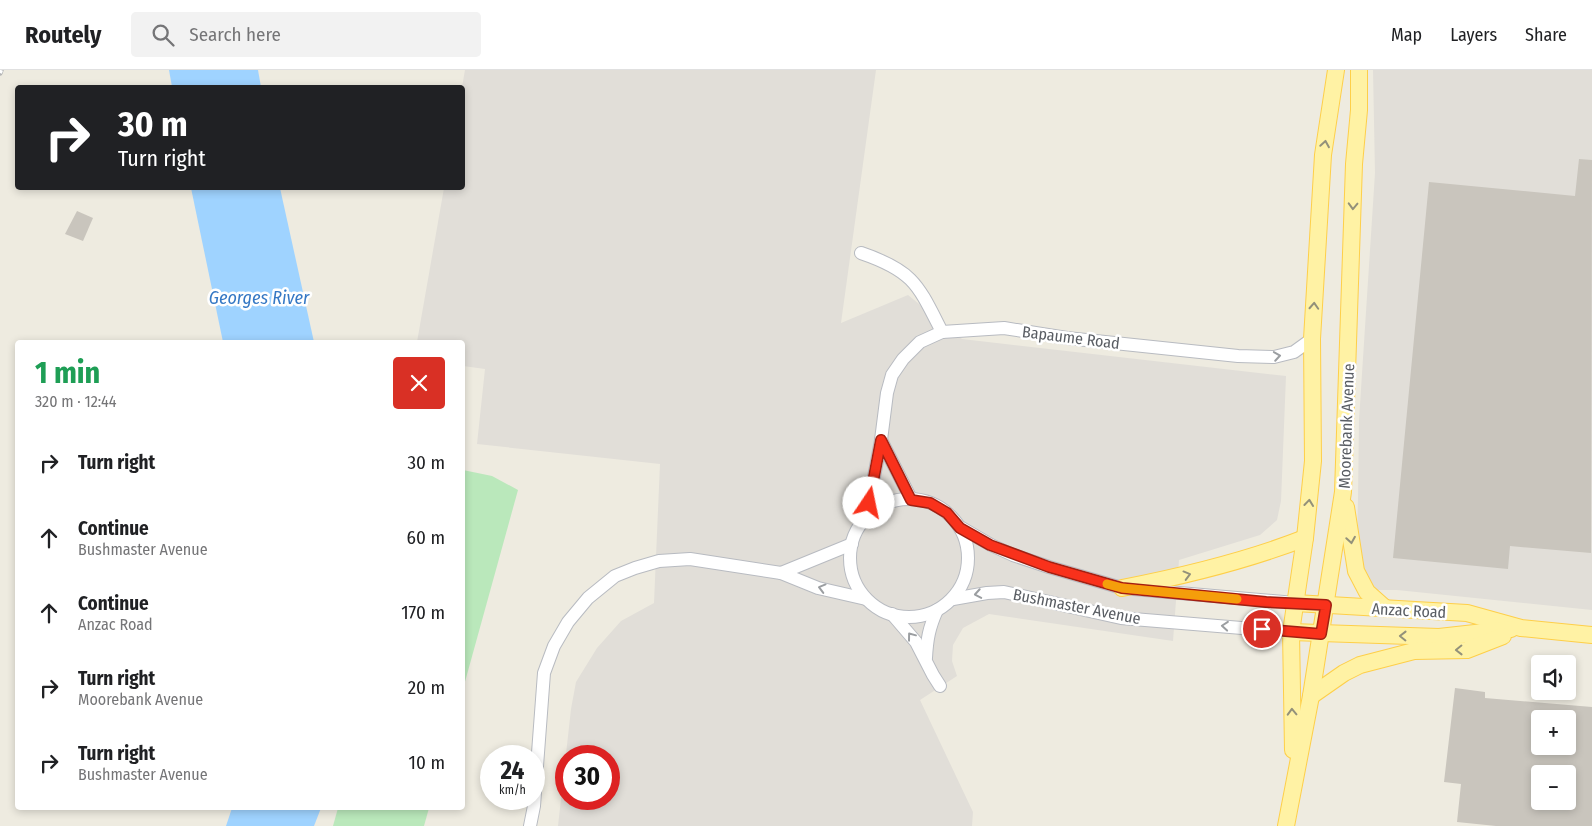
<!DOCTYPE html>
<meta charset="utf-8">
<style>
:root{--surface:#fff;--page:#f2f2f2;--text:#202124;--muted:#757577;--line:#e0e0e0}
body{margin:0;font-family:"Fira Sans Condensed",sans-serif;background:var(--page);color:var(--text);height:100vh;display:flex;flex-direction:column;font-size:19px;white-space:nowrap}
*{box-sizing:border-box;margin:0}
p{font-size:16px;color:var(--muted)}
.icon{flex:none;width:28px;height:28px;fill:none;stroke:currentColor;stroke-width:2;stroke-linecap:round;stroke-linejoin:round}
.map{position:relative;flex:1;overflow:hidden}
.sheet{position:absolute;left:15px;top:270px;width:450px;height:470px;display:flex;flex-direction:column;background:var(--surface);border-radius:5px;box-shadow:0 2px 8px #0003}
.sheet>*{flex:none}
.banner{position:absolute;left:15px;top:15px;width:450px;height:105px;border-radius:5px;box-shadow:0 2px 8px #0003;background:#202124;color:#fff;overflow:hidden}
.buttons{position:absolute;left:1531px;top:585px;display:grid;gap:10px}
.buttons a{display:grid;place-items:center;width:45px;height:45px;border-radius:5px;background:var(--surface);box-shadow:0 2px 8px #0003;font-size:25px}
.speed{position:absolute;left:480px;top:675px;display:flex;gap:10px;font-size:25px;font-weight:700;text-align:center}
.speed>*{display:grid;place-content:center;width:65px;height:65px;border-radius:50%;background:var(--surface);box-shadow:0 2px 8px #0003;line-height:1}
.speed small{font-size:12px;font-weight:400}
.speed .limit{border:8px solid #d22;background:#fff;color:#111}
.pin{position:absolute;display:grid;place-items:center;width:42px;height:42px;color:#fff;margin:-21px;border:2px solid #fff;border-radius:50%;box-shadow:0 1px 5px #0007}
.me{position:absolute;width:55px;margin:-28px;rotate:11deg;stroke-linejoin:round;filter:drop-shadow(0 0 4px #0008)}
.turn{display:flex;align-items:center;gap:18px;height:105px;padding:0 20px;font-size:22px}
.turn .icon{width:65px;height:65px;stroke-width:2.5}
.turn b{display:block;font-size:35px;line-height:42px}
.round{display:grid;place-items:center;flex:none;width:52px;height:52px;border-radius:5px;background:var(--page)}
.headline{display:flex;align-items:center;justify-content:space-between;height:85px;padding:0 20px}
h1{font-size:30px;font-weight:700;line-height:38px;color:#1e9e55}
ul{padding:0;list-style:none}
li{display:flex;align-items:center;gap:15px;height:75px;padding:0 20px}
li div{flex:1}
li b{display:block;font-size:19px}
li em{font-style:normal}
header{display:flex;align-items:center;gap:30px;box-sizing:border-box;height:70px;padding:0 25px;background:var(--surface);border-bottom:1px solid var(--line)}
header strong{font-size:24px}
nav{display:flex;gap:28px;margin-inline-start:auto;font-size:18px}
.search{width:350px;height:45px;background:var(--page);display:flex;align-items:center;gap:12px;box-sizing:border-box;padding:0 18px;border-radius:5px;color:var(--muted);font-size:19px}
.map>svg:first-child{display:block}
.industrial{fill:#e1ded8;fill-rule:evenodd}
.green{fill:#bae8bb}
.water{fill:#9fd3ff}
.building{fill:#c9c5bd;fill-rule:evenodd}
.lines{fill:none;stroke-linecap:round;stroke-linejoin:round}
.minor-casing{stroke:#b8bbc1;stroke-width:14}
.major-casing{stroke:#fecf49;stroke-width:18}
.minor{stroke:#fff;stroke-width:12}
.major{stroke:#fff2a4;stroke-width:16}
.rail-casing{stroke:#b4b5b6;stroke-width:5.5}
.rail{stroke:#fff;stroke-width:4;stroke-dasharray:11;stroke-linecap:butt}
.oneway{stroke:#93917a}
.oneway2{stroke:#9b9ea1}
.route-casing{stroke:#a22012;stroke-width:12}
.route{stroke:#f9311b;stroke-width:9}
.slow{stroke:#f59e0b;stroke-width:9}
.labels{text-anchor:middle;stroke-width:5;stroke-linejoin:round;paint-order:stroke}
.street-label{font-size:16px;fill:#595d63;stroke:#fff}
.water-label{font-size:18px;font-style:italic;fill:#3578c4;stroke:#fff}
</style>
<header>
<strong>Routely</strong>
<div class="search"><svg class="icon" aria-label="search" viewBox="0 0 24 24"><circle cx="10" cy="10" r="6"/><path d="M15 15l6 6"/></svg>Search here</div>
<nav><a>Map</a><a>Layers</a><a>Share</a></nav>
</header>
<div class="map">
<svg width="1592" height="756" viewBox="0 0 1592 756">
<rect width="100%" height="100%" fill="#eeebe0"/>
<g class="industrial">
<path d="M465,0H876L841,253L908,225L962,269L1286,306L1281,431L1277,450L1260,465L1179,490L1173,571L989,544L963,558L953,575L952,591L957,606L920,630L973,742L972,756H558L571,639L576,612L597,578L621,551L654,533L660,394L477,374L485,299L463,296L462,272H417L444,118H462V17ZM566,686H609V729H566Z"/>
<polygon points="1373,0 1592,0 1592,540 1397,520 1376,520 1361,498 1357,468 1358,429 1359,350 1375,103"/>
</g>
<g class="green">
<polygon points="463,400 492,406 518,420 463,619"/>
<polygon points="338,738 429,738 424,756 333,756"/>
</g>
<g class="water">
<polygon points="169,0 258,0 261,17 172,17"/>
<polygon points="191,118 280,118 314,272 223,272"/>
<polygon points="232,738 321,738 314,756 226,756"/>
</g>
<g class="building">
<polygon points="1579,89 1592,90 1591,483 1510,476 1508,499 1393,488 1429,112 1575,126"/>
<polygon points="77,141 93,148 83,171 65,164"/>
<path d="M1455,618L1485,622V628L1592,637V756H1496L1457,752L1461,714L1444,712ZM1540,649H1568V676H1540ZM1540,704H1568V731H1540Z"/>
</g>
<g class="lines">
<g class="minor-casing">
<g id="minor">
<path d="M861,183C914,201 918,215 942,262L1004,258L1067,268L1238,286L1274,287L1294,282L1312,269"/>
<polyline points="881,370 911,429"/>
<circle cx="909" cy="488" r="59"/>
<polyline points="866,449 881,370 887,323 892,305 903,289 920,272 942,262"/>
<polyline points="960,457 991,475 1013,485 1049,497 1122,518 1295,533"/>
<polyline points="781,503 852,474"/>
<polyline points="953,529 987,523 1004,522 1121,548 1291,562"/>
<polyline points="892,544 916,572 933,605 940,616"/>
<path d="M926,588C927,569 929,558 937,540"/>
<polyline points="530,756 534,736 544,603 554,576 568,552 588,528 615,506 635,498 659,491 690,489 781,503 818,518 866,529"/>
</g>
</g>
<g class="major-casing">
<g id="major">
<polyline points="1346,437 1356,501 1367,522 1385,538"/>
<path d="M1122,518C1184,506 1246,491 1305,468"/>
<polyline points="1295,533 1467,543 1521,558 1592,565"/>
<polyline points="1291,562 1439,567 1511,559"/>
<polyline points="1311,626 1344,603 1360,595 1414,581 1467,580 1503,566"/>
<polyline points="1293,680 1291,562 1305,468 1313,391 1312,269 1323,85 1336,0"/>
<polyline points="1286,756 1311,626 1343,422 1354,94 1359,40 1359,0"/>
</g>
</g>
<use href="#minor" class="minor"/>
<use href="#major" class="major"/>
<g class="rail-casing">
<polyline id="rail" points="0,3 1,0"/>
</g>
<use href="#rail" class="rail"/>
</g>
<defs><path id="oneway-chevron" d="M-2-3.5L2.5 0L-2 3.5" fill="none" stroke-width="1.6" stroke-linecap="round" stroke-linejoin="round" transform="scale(1.25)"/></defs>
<g class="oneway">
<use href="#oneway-chevron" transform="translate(1325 74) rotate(-81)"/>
<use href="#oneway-chevron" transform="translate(1353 136) rotate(92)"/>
<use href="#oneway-chevron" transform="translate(1314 236) rotate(-87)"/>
<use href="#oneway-chevron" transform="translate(1309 433) rotate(-84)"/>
<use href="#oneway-chevron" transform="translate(1351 470) rotate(81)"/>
<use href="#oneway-chevron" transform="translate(1187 505) rotate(-15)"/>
<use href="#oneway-chevron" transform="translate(1403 566) rotate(-179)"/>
<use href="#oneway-chevron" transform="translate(1459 580) rotate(179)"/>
<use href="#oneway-chevron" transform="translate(1292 642) rotate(-92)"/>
</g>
<g class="oneway2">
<use href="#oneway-chevron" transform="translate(1277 286) rotate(-9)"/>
<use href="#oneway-chevron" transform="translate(822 518) rotate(-165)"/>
<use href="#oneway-chevron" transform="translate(978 524) rotate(170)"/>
<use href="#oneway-chevron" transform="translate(1225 556) rotate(-175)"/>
<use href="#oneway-chevron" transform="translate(911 566) rotate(-127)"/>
</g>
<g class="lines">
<g class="route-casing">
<polyline id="route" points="869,433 881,370 911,430 930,433 947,443 960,458 990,475 1049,497 1122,518 1266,532 1326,535 1321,564 1262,559"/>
</g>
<use href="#route" class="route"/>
<polyline class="slow" points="1107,514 1122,518 1237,529"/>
</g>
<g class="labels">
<g class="street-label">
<text transform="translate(1071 267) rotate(7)" y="6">Bapaume Road</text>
<text transform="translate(1346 356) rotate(-88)" y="6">Moorebank Avenue</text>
<text transform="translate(1077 536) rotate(11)" y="6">Bushmaster Avenue</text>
<text transform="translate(1409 540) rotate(3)" y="6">Anzac Road</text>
</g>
<g class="water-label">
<text x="259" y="234">Georges River</text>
</g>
</g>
</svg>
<div class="buttons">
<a><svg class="icon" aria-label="sound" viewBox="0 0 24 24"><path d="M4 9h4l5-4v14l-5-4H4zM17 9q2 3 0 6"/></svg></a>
<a>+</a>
<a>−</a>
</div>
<div class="speed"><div>24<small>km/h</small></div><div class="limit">30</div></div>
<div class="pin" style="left:1262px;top:559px;background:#d93025"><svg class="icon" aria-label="arrive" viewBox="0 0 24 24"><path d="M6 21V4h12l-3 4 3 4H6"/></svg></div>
<svg class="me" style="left:869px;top:433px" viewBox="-20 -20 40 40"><circle r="19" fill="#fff"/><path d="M0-13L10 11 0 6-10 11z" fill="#f9311b"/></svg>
<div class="banner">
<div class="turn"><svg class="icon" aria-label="right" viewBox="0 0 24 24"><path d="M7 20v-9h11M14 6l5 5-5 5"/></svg><div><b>30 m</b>Turn right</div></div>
</div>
<section class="sheet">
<div class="headline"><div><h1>1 min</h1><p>320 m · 12:44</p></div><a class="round" style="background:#d93025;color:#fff"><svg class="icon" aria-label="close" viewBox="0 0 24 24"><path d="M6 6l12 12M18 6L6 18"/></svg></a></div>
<ul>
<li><svg class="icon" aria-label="right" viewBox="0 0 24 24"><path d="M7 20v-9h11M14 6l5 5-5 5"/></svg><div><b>Turn right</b></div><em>30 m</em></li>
<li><svg class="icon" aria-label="ahead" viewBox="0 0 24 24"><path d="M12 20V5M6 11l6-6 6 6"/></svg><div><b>Continue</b><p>Bushmaster Avenue</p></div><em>60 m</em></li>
<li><svg class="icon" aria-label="ahead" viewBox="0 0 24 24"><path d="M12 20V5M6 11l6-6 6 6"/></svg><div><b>Continue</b><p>Anzac Road</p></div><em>170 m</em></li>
<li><svg class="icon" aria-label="right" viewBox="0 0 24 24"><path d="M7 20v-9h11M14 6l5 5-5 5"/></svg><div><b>Turn right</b><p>Moorebank Avenue</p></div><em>20 m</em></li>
<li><svg class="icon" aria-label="right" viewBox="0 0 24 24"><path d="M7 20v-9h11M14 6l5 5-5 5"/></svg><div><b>Turn right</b><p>Bushmaster Avenue</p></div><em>10 m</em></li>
</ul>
</section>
</div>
